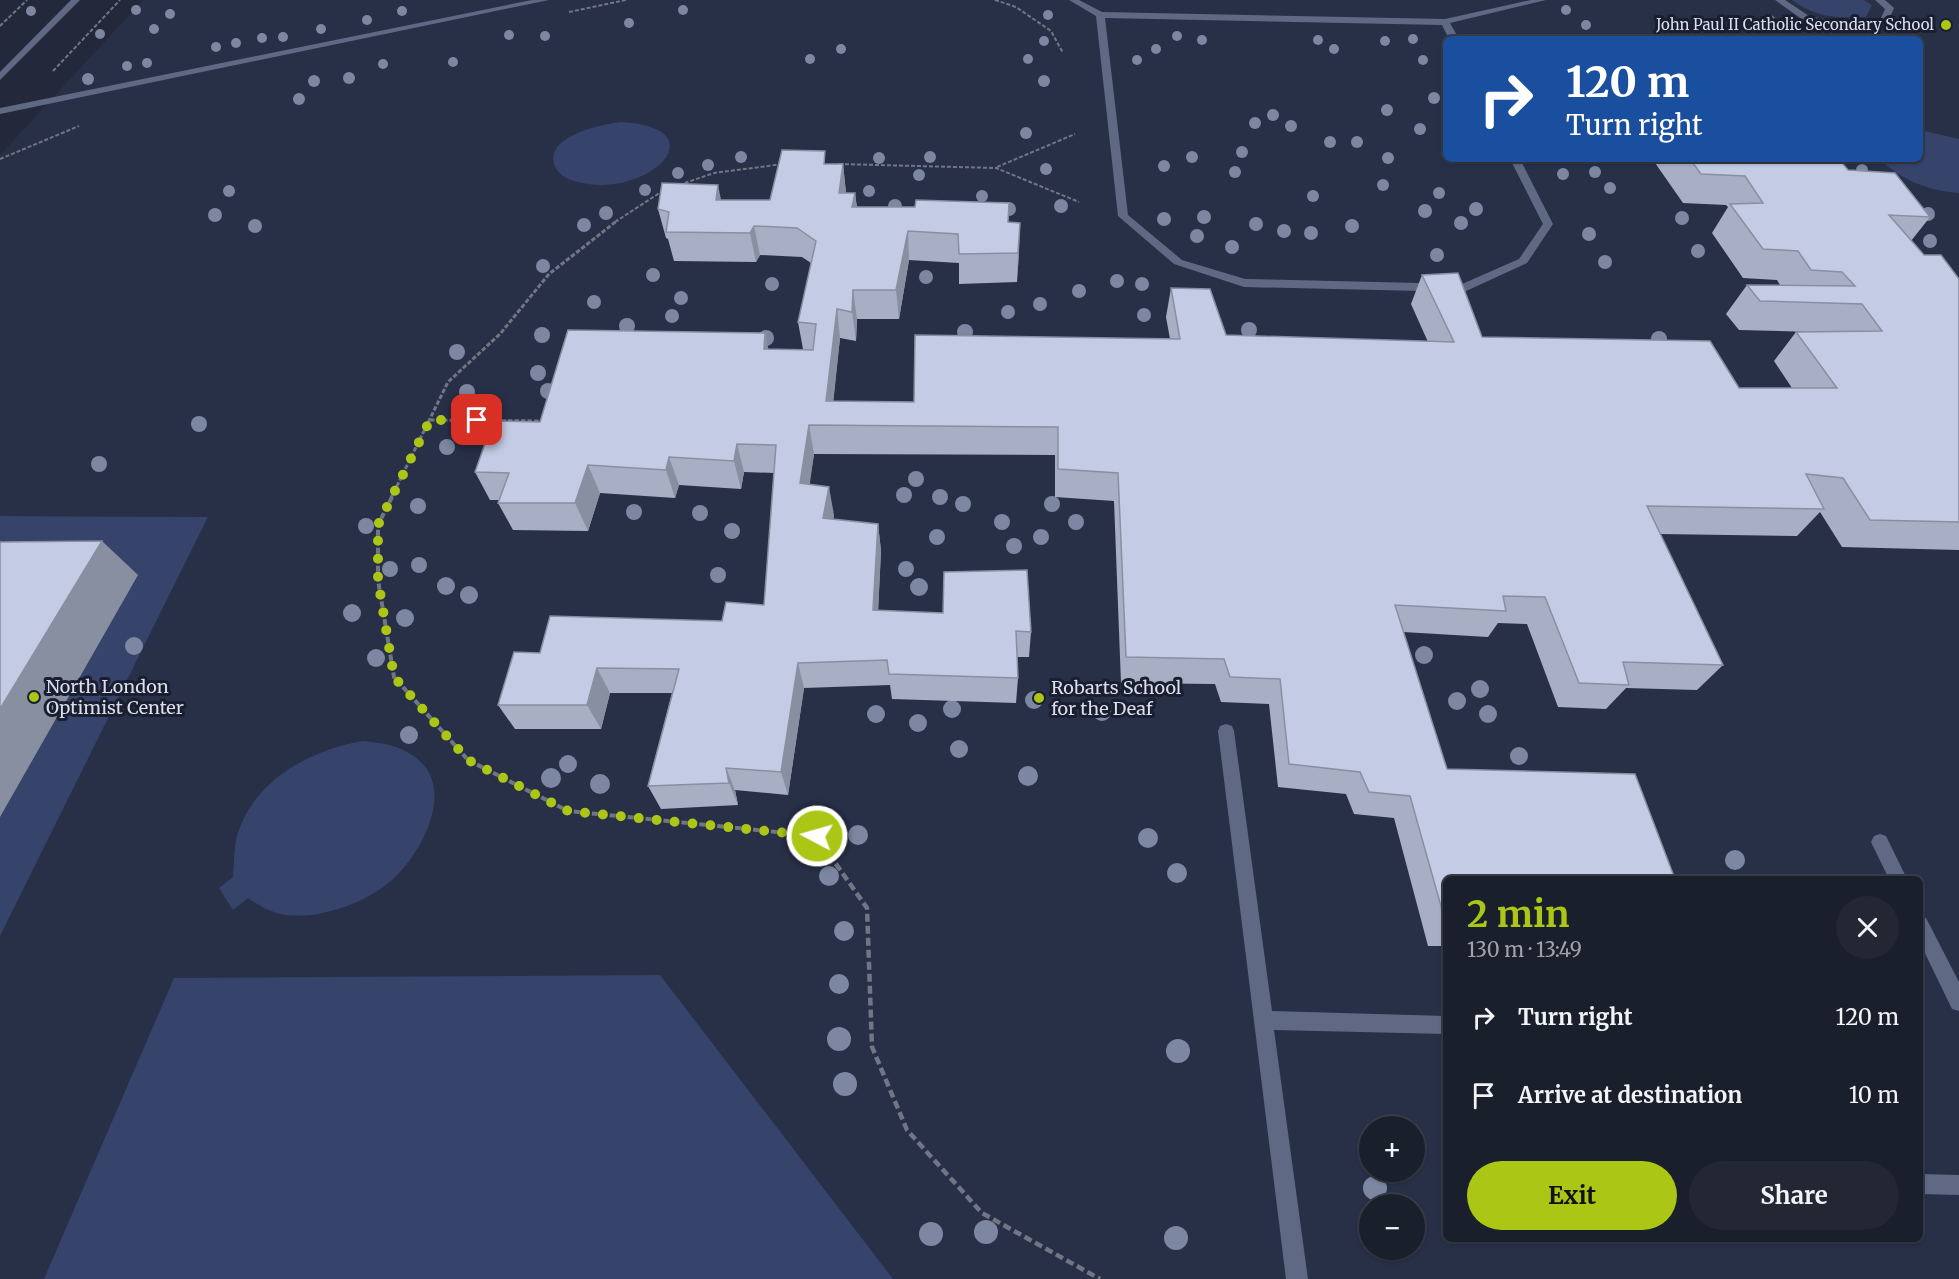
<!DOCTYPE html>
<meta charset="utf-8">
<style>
:root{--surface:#1a1f2c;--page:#232734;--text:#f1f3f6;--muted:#9fa2a9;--line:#383d48;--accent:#abc615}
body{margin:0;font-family:Merriweather,serif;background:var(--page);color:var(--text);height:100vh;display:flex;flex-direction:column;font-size:22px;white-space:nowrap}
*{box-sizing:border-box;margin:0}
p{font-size:20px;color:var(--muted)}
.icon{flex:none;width:33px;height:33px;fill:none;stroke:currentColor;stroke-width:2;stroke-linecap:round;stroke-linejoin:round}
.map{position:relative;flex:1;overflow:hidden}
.panel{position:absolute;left:1443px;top:876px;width:480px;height:366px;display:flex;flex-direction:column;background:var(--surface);border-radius:9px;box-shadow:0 2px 4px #0004,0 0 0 2px var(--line)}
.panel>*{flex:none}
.hud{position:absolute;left:1443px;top:36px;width:480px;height:126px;border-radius:9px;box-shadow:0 2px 4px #0004,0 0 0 2px var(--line);background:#1a4fa0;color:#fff;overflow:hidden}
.fabs{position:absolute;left:1359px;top:1116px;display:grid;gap:12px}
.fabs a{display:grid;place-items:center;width:66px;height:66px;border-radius:50%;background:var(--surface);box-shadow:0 2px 4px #0004,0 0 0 2px var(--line);font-size:30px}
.pin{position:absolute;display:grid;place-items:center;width:51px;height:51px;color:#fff;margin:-26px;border-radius:12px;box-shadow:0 3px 9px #0006}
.me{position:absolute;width:66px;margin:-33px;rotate:276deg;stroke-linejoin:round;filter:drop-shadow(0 0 4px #0008)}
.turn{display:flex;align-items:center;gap:21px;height:126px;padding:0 24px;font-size:27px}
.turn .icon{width:78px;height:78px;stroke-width:2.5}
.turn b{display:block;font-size:42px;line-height:51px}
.round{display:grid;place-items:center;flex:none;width:63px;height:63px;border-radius:32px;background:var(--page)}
.headline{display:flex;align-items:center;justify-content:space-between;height:102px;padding:0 24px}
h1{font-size:36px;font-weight:700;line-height:45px;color:var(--accent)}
.button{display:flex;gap:12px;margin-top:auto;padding:12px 24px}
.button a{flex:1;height:69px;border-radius:36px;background:var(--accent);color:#111;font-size:24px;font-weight:700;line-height:69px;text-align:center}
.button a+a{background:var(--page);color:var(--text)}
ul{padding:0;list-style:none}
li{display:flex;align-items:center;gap:18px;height:78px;padding:0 24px}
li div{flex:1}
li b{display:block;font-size:22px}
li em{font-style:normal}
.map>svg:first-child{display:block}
.built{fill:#283048;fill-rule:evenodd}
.green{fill:#36436a}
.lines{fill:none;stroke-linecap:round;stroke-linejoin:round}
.path-far3{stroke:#717685;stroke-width:2;stroke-dasharray:4 2;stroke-linecap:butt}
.path-far2{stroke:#717685;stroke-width:3;stroke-dasharray:4.5 2;stroke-linecap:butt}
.path-far1{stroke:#717685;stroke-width:4;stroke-dasharray:6 3;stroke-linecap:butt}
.path{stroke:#717685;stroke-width:4.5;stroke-dasharray:8 4;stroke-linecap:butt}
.minor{fill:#5f6983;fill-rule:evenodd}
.tree{fill:#7d87a2}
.wall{fill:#a8afc4}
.shaded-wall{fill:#888fa0}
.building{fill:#c3cce4;stroke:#888fa0;stroke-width:1.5}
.route{stroke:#abc615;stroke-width:10;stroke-dasharray:0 18}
.poi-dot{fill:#abc615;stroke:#191f31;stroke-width:2}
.labels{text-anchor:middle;stroke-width:6;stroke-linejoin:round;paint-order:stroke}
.far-poi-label{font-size:15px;fill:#dbdfeb;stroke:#191f31;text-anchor:end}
.poi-label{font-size:18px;fill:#dbdfeb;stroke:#191f31;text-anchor:start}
</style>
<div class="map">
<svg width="1959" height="1279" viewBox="0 0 1959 1279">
<rect width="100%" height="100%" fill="#23293b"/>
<path class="built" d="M143,0H1959V1279H0V936L208,517L0,516V155ZM1446,39H1920V159H1446ZM1446,879H1920V1239H1446ZM1370,1126H1414V1172H1370ZM1370,1204H1414V1250H1370Z"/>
<g class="green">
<path d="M1792,0H1864L1872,5L1866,17C1836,18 1817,18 1792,0Z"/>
<path d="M621,122C721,128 648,200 578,182C569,180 560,176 556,168C540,137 602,124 621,122Z"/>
<path d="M1920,130L1959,139V193C1930,191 1900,180 1880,159H1920Z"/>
<polygon points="0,516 208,517 0,936"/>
<path d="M363,741C379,743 393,744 407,752C461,780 424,851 392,880C371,898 345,909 318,914C305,916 289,917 277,913C267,910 257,904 248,898L233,910L219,888L233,877C234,865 234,852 236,840C250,782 309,750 363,741Z"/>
<polygon points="660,975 893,1279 44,1279 174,978"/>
</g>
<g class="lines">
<g class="path-far3">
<polyline points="995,0 1016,7 1051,31 1063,53"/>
<polyline points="569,12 626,0"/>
<polyline points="0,26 27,0"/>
<polyline points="53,71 120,0"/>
<polyline points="0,159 79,126"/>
<polyline points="839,164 996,168 1079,202"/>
<polyline points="997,167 1075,134"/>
<polyline points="679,185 714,173 783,164"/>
<polyline points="615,222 664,190"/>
</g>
<g class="path-far2">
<polyline points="430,420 544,421"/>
<polyline points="391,498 448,382 500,334 549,274 618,220"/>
</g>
<polyline class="path-far1" points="392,497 378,525 378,580 394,677 468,760 568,811 817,836 823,845"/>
<polyline class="path" points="822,844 867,908 872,1047 907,1130 982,1213 1100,1279"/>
<g class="minor">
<polygon points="71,0 80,0 0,80 0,72"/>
<polygon points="532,0 549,0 0,114 0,108"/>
<polygon points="1069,0 1079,0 1102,12 1445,19 1531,0 1546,0 1450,23 1459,39 1449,39 1442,25 1105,18 1128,215 1182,260 1245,279 1462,284 1519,259 1543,224 1510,159 1520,159 1553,224 1527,263 1464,292 1244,287 1174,264 1118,216 1096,16"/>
<polygon points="1775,0 1785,0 1809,16 1858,26 1881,18 1885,9 1875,0 1885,0 1894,8 1888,22 1859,32 1803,20"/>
<polygon points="1226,724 1232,726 1234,731 1272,1011 1446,1016 1446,1034 1274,1030 1308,1279 1286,1279 1218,731 1220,726"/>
<polygon points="1880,834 1886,836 1907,879 1889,879 1871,842 1874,836"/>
<polygon points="1920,915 1926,918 1959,982 1959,1011 1952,1009 1920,943"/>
<polygon points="1920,1174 1959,1175 1959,1195 1920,1194"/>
</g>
</g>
<g class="tree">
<circle cx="136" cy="10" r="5"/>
<circle cx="683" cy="10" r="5"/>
<circle cx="1566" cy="10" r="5"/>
<circle cx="31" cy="11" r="5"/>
<circle cx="402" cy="11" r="5"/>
<circle cx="170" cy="14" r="5"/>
<circle cx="1048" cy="15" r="5"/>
<circle cx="367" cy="20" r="5"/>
<circle cx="1770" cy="20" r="5"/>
<circle cx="629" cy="23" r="5"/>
<circle cx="1586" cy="25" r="5"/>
<circle cx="154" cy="29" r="5"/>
<circle cx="321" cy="29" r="5"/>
<circle cx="100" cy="34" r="5"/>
<circle cx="509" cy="35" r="5"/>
<circle cx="545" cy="36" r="5"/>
<circle cx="1177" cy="36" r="5"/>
<circle cx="283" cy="37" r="5"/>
<circle cx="262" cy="38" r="5"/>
<circle cx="1413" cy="39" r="5"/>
<circle cx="1202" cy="40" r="5"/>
<circle cx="1318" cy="40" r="5"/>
<circle cx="1044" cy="41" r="5"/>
<circle cx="1385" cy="41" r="5"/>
<circle cx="236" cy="43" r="5"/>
<circle cx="216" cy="47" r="5"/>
<circle cx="841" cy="49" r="5"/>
<circle cx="1156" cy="49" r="5"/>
<circle cx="1334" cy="49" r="5"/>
<circle cx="810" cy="59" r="5"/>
<circle cx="1028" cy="59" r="5"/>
<circle cx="1137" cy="60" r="5"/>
<circle cx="1423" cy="60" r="5"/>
<circle cx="453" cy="62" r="5"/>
<circle cx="147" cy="63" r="5"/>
<circle cx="383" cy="64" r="5"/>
<circle cx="127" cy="66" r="5"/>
<circle cx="349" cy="78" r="6"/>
<circle cx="88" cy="79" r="6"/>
<circle cx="314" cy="81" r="6"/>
<circle cx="1044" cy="81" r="6"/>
<circle cx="1434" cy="98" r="6"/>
<circle cx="299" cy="99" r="6"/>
<circle cx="1387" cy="110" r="6"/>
<circle cx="1273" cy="115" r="6"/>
<circle cx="1255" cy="123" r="6"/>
<circle cx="1291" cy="126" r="6"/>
<circle cx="1420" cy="129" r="6"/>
<circle cx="1026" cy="133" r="6"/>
<circle cx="1330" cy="142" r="6"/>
<circle cx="1357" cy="142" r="6"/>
<circle cx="1242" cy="152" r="6"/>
<circle cx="741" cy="157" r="6"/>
<circle cx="930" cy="157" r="6"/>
<circle cx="1192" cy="157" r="6"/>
<circle cx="879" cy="158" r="6"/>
<circle cx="1388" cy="158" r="6"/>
<circle cx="708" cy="165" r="6"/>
<circle cx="1164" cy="166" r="6"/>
<circle cx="1046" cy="169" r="6"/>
<circle cx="1862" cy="170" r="6"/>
<circle cx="1235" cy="172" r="6"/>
<circle cx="1595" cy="172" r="6"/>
<circle cx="678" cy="173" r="6"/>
<circle cx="1563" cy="174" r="6"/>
<circle cx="919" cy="175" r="6"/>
<circle cx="1383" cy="185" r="6"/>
<circle cx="1610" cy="188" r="6"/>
<circle cx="645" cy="190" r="6"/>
<circle cx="229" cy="191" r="6"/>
<circle cx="869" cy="191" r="6"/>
<circle cx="1439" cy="193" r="6"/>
<circle cx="982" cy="196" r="6"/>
<circle cx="1313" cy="196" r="6"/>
<circle cx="895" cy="206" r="7"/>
<circle cx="1061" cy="206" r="7"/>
<circle cx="1009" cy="209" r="7"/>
<circle cx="1476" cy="209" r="7"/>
<circle cx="1425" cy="211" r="7"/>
<circle cx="606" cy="213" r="7"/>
<circle cx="1928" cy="214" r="7"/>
<circle cx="215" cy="215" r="7"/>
<circle cx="1204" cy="217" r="7"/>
<circle cx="1682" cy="218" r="7"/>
<circle cx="1164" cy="219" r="7"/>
<circle cx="1461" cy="223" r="7"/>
<circle cx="1256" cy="224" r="7"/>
<circle cx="584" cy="225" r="7"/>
<circle cx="255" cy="226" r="7"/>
<circle cx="1352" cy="226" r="7"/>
<circle cx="1284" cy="231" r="7"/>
<circle cx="1311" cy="233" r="7"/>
<circle cx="1589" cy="234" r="7"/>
<circle cx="1197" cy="236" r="7"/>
<circle cx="1930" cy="241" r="7"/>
<circle cx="1232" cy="247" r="7"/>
<circle cx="1698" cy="251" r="7"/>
<circle cx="1437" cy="255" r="7"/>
<circle cx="1605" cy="262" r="7"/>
<circle cx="543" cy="266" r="7"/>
<circle cx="653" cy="275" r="7"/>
<circle cx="926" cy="277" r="7"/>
<circle cx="1117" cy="281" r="7"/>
<circle cx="772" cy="284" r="7"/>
<circle cx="1142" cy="284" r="7"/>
<circle cx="1079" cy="291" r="7"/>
<circle cx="681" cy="298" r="7"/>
<circle cx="594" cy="302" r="7"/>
<circle cx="1040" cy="304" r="7"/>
<circle cx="1008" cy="312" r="7"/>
<circle cx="1144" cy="315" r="7"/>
<circle cx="672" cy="316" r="7"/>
<circle cx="627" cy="326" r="8"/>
<circle cx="1249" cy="330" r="8"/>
<circle cx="965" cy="332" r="8"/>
<circle cx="542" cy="335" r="8"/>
<circle cx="766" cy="338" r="8"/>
<circle cx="1659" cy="339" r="8"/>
<circle cx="457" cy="352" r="8"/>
<circle cx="538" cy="373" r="8"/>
<circle cx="548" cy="391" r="8"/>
<circle cx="467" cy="392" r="8"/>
<circle cx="199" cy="424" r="8"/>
<circle cx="447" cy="447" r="8"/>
<circle cx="99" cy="464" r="8"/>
<circle cx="916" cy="479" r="8"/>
<circle cx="904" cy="495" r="8"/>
<circle cx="940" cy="497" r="8"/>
<circle cx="963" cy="504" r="8"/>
<circle cx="1052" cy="504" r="8"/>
<circle cx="418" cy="506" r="8"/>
<circle cx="634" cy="512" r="8"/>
<circle cx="700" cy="513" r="8"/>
<circle cx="1002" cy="522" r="8"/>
<circle cx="1076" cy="522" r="8"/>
<circle cx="366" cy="526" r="8"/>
<circle cx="732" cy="531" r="8"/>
<circle cx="937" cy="537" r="8"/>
<circle cx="1041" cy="537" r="8"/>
<circle cx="1014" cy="546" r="8"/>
<circle cx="419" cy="565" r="8"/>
<circle cx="390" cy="569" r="8"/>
<circle cx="906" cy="569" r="8"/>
<circle cx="718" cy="575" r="8"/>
<circle cx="446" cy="586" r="9"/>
<circle cx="919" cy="587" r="9"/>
<circle cx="469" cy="595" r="9"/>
<circle cx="352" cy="613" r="9"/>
<circle cx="405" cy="618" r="9"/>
<circle cx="134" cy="646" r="9"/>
<circle cx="1424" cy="655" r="9"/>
<circle cx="376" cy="658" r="9"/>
<circle cx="1480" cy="689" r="9"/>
<circle cx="1034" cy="700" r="9"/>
<circle cx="1457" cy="701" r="9"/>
<circle cx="952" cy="709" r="9"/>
<circle cx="1102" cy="712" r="9"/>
<circle cx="876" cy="714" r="9"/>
<circle cx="1488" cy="714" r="9"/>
<circle cx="918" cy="723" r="9"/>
<circle cx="409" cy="735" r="9"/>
<circle cx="959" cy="749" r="9"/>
<circle cx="1519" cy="756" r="9"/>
<circle cx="568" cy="764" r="9"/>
<circle cx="1028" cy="776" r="10"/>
<circle cx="551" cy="778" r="10"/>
<circle cx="600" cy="784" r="10"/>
<circle cx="858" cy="835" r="10"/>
<circle cx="1148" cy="838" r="10"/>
<circle cx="1735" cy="860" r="10"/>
<circle cx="1177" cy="873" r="10"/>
<circle cx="829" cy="876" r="10"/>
<circle cx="844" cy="931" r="10"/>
<circle cx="839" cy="984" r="10"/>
<circle cx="839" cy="1039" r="12"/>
<circle cx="1178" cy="1051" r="12"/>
<circle cx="845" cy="1084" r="12"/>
<circle cx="1375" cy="1188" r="12"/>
<circle cx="986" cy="1232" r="12"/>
<circle cx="931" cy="1234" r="12"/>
<circle cx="1176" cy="1238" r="12"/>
</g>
<polygon class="wall" points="1654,159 1839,159 1848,170 1930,217 1911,241 1924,255 1959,279 1959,550 1842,547 1820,512 1797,536 1660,534 1723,665 1697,690 1626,688 1606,709 1558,707 1527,624 1498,623 1488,637 1403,632 1446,879 1446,946 1428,946 1394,818 1354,814 1346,794 1278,787 1269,704 1221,702 1215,684 1121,683 1114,501 1055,497 1055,455 814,454 809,484 834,515 833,519 878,524 881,551 878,610 1031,632 1029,657 1017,657 1018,678 1016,703 892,699 890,685 804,688 788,795 735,790 738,805 661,809 648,786 672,693 610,693 601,729 515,729 498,705 540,653 722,621 764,605 774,473 744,472 741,489 679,485 675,498 600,493 588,531 513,530 498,503 499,500 490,500 475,472 540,422 765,333 768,349 803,349 798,322 811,263 802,257 760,255 756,262 674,261 668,239 666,238 658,209 721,200 770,200 826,164 843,164 846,193 855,193 857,207 1008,222 1019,252 1017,282 959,284 959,263 909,260 899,319 857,319 856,341 840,338 833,401 914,402 1170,339 1166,317 1171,288 1226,335 1428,342 1411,304 1422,275 1482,337 1739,388 1792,388 1774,361 1796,332 1814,332 1739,330 1726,314 1747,285 1780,285 1777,280 1743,278 1712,233 1728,207 1726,205 1683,203 1653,160"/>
<g class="shaded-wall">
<polygon points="843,164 846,193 839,193"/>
<polygon points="718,185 724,214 716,200"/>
<polygon points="855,193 858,222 852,207"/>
<polygon points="1020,223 1019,252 1017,282 1018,253"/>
<polygon points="754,226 760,255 756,262 750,233"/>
<polygon points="908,231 909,260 899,319 896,290"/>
<polygon points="853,290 857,319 856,341 852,312"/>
<polygon points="837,309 840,338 831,425 826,401"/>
<polygon points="765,333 771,362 764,349"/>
<polygon points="809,425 814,454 806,511 800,483"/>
<polygon points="737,444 744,472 741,489 734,461"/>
<polygon points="669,457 679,485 675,498 666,470"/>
<polygon points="588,465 600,493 588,531 575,503"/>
<polygon points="829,487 834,515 828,546 823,518"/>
<polygon points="878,524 881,551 877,636 873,610"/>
<polygon points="102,541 138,575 0,817 0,709"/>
<polygon points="798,663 804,688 788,795 781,772"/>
<polygon points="597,668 610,693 601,729 587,705"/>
<polygon points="726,768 735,790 738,805 729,783"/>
</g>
<g class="building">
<polygon points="782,150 825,151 824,164 843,164 839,193 855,193 852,207 915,207 916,200 1009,203 1008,222 1020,223 1018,253 959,254 958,234 908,231 896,290 853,290 852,312 837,309 826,401 914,402 915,335 1180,339 1171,288 1210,289 1226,335 1454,342 1422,275 1458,273 1482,337 1710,341 1739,388 1837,388 1796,332 1882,331 1862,304 1760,301 1747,285 1855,286 1842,272 1811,270 1798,251 1763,249 1730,204 1763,203 1745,176 1701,174 1690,159 1839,159 1848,170 1895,173 1930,217 1889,215 1924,255 1941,255 1959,279 1959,522 1870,520 1843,478 1806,474 1824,509 1647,506 1723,665 1623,662 1629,685 1579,683 1545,597 1503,596 1506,611 1395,605 1447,769 1635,774 1675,879 1446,879 1446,924 1410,796 1369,792 1360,772 1289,764 1280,679 1230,677 1224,659 1126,657 1118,473 1058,469 1058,427 809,425 800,483 829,487 823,518 878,524 873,610 943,613 944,572 1027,570 1031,632 1016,631 1018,678 889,674 887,660 798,663 781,772 726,768 729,783 648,786 679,669 597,668 587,705 498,705 514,652 540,653 550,616 722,621 726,602 764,605 776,445 737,444 734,461 669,457 666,470 588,465 575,503 498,503 509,473 475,472 493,421 540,422 568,330 765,333 764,349 813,350 816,324 798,322 816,241 797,228 754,226 750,233 666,232 669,212 658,209 662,183 718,185 716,200 770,200"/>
<polygon points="102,541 0,709 0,542"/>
</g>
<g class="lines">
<polyline class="route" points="477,420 430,420 378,525 378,580 394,677 468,760 568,811 817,836"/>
</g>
<g class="poi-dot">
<circle cx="1946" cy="25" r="6"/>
<circle cx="34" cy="697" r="6"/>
<circle cx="1039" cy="698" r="6"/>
</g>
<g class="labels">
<g class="far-poi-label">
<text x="1934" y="30">John Paul II Catholic Secondary School</text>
</g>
<g class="poi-label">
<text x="46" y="693">North London<tspan x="46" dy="21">Optimist Center</tspan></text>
<text x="1051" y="694">Robarts School<tspan x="1051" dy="21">for the Deaf</tspan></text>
</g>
</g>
</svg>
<div class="fabs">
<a>+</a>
<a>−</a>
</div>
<div class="pin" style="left:477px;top:420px;background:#d93025"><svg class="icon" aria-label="arrive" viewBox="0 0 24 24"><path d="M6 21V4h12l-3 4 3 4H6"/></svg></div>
<svg class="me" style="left:817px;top:836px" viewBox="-20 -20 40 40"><circle r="17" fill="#abc615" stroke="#fff" stroke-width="3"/><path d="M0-11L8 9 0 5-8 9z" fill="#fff"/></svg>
<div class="hud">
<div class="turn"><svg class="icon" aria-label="right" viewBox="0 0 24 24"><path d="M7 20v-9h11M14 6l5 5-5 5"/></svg><div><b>120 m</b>Turn right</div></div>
</div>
<section class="panel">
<div class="headline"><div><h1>2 min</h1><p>130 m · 13:49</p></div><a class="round"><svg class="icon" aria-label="close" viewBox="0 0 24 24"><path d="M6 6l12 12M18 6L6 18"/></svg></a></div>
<ul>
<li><svg class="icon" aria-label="right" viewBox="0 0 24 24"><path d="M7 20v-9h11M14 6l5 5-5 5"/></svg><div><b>Turn right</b></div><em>120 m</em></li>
<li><svg class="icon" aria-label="arrive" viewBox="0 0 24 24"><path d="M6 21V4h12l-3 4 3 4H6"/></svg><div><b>Arrive at destination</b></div><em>10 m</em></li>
</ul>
<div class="button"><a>Exit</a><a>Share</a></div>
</section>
</div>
